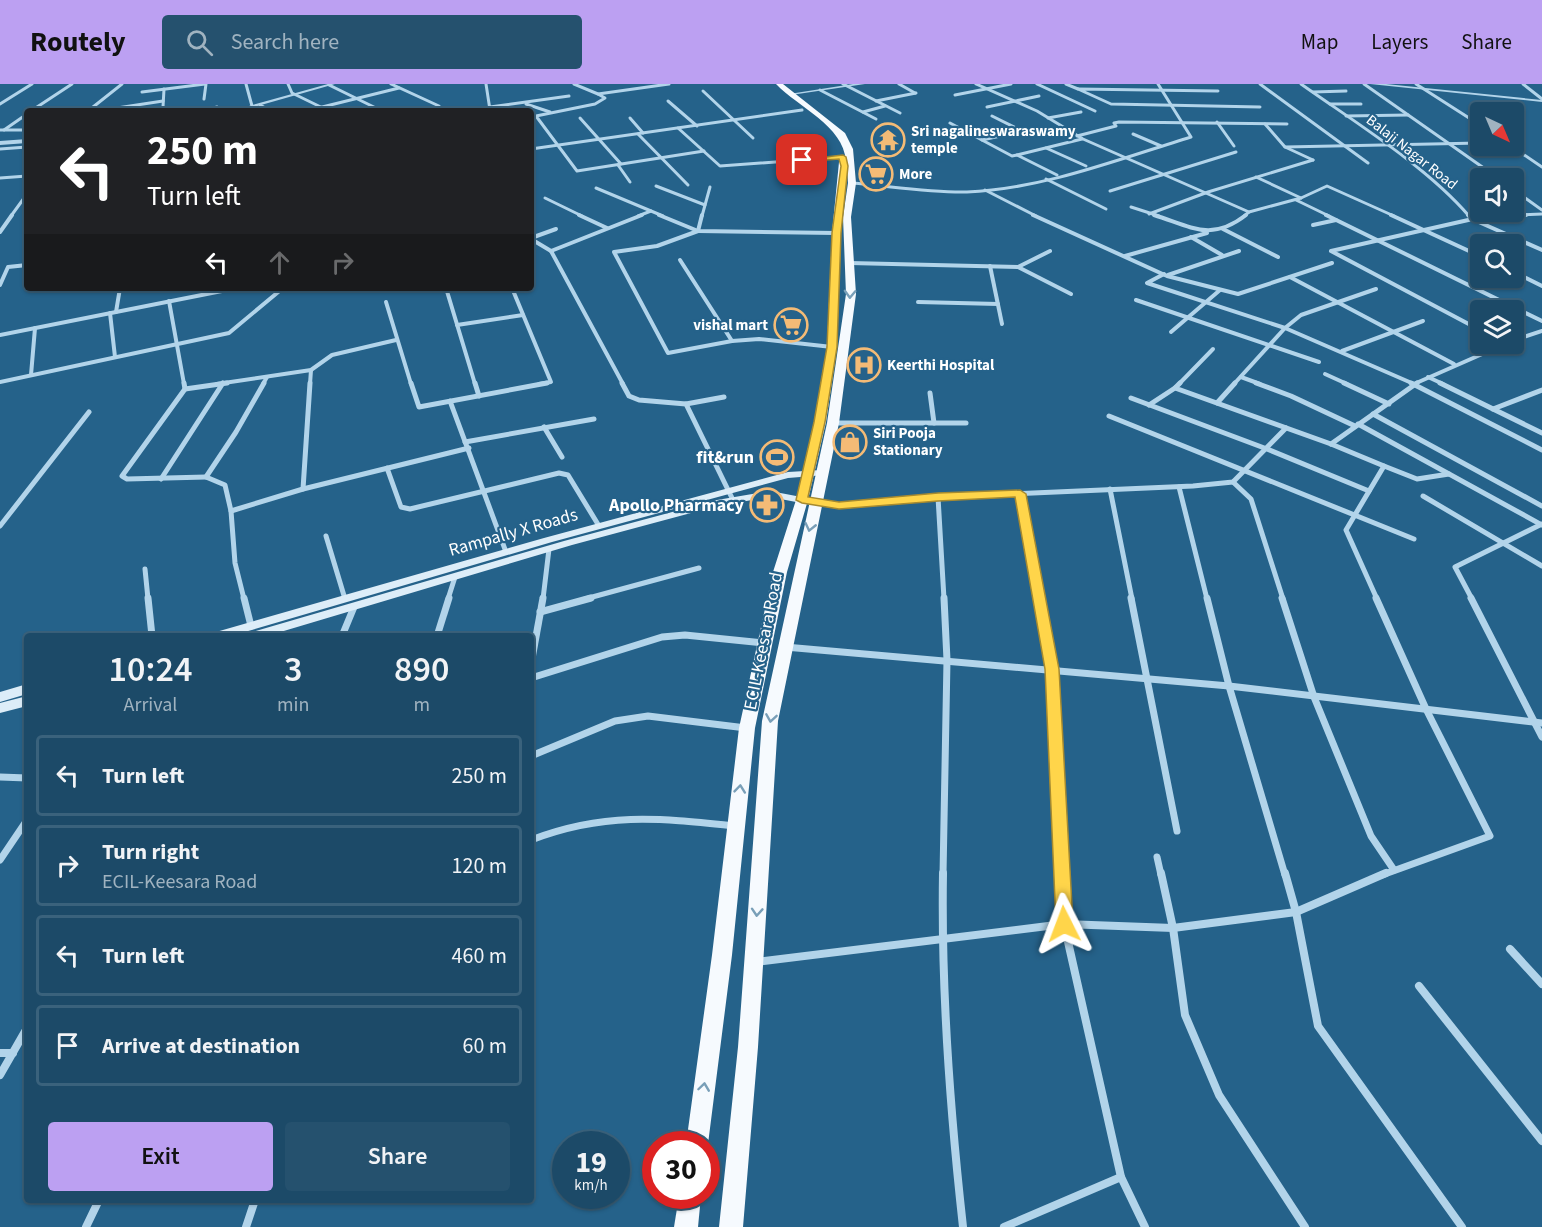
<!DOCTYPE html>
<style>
:root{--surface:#1c4a68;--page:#25516e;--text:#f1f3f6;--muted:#a0b3c0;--line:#3a627c;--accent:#bca0f2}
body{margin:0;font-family:"Source Sans 3",sans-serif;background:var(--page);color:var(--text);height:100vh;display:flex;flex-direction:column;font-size:22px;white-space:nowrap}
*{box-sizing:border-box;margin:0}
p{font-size:20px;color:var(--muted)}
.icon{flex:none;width:33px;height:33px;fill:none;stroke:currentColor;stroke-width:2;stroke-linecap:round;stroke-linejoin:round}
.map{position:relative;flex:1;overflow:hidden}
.sheet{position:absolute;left:24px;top:549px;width:510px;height:570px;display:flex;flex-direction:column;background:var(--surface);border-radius:6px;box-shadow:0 2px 4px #0004,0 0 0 2px var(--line)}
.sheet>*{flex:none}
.top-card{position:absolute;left:24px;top:24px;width:510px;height:183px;border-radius:6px;box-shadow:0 2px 4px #0004,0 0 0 2px var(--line);background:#202124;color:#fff;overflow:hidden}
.needle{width:39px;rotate:136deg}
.fabs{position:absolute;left:1470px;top:18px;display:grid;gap:12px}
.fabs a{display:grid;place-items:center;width:54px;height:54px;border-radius:6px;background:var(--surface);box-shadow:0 2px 4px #0004,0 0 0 2px var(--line);font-size:30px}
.speed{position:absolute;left:552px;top:1047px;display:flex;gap:12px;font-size:30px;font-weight:700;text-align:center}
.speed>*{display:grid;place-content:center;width:78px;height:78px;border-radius:50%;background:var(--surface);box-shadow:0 2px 4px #0004,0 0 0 2px var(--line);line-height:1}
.speed small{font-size:15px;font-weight:400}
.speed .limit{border:9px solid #d22;background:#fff;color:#111}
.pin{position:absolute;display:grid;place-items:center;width:51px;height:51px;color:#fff;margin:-26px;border-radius:12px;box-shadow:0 3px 9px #0006}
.me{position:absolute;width:66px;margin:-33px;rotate:357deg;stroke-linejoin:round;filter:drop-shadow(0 0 4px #0008)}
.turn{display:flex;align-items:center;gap:21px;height:126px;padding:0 24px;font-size:27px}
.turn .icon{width:78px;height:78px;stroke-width:2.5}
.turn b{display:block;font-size:42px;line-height:51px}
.lanes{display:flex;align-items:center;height:57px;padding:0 24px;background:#0003;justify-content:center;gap:30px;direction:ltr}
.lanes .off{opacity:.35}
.eta{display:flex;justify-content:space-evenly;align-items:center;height:102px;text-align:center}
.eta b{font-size:36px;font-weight:600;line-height:42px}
.primary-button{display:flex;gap:12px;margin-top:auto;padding:12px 24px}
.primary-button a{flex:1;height:69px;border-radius:6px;background:var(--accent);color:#111;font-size:24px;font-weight:600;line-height:69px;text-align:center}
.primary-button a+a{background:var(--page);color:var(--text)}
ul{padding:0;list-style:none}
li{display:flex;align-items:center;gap:18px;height:81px;margin:0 12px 9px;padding:0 12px;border:3px solid var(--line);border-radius:6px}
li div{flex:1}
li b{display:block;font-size:22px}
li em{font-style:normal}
header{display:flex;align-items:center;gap:36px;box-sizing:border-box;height:84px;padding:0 30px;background:var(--accent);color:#111}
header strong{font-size:28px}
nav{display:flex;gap:33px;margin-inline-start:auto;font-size:21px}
.search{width:420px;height:54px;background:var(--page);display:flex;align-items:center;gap:15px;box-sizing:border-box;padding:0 21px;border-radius:6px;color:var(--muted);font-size:22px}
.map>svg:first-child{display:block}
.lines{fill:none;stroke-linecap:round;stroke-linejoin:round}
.minor-far4{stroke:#b2d4ea;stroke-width:3}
.minor-far3{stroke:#b2d4ea;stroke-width:4}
.minor-far2{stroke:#b2d4ea;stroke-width:5}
.minor-far1{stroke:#b2d4ea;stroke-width:7}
.minor{stroke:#b2d4ea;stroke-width:8}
.tertiary{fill:#b2d4ea;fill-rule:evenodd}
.secondary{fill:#ddedf8;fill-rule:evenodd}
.primary{fill:#f6fafe;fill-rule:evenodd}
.oneway{stroke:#799fb8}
.route{fill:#ffd54a;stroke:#a68a30;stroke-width:1.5}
.labels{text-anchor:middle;stroke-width:4.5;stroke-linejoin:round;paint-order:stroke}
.far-poi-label{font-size:15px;font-weight:bold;fill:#fff;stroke:#25628a;text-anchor:start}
.far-street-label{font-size:15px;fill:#fff;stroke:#25628a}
.poi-label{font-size:18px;font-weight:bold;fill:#fff;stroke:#25628a;text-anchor:end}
.street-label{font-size:18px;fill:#fff;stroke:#25628a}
</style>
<header>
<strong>Routely</strong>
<div class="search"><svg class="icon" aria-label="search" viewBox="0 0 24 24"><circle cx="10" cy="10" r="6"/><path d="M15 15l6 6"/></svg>Search here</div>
<nav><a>Map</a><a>Layers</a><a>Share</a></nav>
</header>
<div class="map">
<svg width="1542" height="1143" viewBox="0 0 1542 1143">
<rect width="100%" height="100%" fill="#25628a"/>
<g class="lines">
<g class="minor-far4">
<polyline points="246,0 252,22"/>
<polyline points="288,0 292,9 329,27"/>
<polyline points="391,0 439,22"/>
<polyline points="486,0 490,26"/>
<polyline points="574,0 598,10 669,0"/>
<polyline points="843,0 900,29"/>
<polyline points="899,0 915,9"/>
<polyline points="976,0 1037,27 1083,55 1249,128 1301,114 1327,102 1394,132"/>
<polyline points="1037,0 1095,27"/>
<polyline points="1066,0 1078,5"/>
<polyline points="1260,0 1368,79"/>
<path d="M1301,0C1356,39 1426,82 1469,132"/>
<polyline points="1364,0 1498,94"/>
<polyline points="1416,0 1480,41"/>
<polyline points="1523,0 1542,15"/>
<polyline points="329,1 382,27"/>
<polyline points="820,6 876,35"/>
<polyline points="703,7 753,54"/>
<polyline points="1218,7 1078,5 1111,20 1260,23"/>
<polyline points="142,8 205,0"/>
<polyline points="1313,8 1346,7"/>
<polyline points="598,10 605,14 595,20 536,32 577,87 704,67"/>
<polyline points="955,11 1011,0"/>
<polyline points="204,15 206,0"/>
<polyline points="668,17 697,42"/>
<polyline points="876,17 916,9"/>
<polyline points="0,20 32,0"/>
<polyline points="526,20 550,28"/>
<polyline points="1330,20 1361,20"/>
<polyline points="260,21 271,27"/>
<polyline points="163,23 164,5"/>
<polyline points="490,23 569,12"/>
<polyline points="987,23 1039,12"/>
<polyline points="31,27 72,0"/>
<polyline points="88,27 122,0"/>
<polyline points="117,27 117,24 163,17"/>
<polyline points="203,27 217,23"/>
<polyline points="306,27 399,4"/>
<polyline points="863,28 885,22"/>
<polyline points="992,32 1022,47"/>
<polyline points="1346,32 1408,31"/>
<polyline points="580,34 621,80"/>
<polyline points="630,34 643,49"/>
<polyline points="1048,34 1081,28"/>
<polyline points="1217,38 1234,62"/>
<polyline points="950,39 1012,72 1017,71"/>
<polyline points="1265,40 1285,63 1313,76"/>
<polyline points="678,44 720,82 843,73"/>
<polyline points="0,46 27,46"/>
<polyline points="4,46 27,30"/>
<polyline points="638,50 688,101"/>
<polyline points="1133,50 1161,62"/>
<polyline points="1077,52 1116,42 1114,39 1119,38 1287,40"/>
<polyline points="982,56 1023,47"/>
<polyline points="1511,62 1542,83"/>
<polyline points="1285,63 1480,59"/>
<polyline points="1046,64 1086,82"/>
<polyline points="0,65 27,63"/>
<polyline points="531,65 802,26"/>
<polyline points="618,81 630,98"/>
<polyline points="1057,91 1017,71 1082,55"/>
<polyline points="1256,93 1301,114"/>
<polyline points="0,94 27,92"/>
<polyline points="1046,95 1106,125"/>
<path d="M852,99C889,102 931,109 967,108C1043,105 1119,75 1191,53L1158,0"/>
<polyline points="656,102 705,121"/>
<polyline points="596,104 663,132"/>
<polyline points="985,106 1036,132"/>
<polyline points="1514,106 1542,126"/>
<polyline points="1110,107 1236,68"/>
<polyline points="545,114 582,132"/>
<polyline points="1296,116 1329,132"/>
<polyline points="1131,123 1159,132"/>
<polyline points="1149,130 1208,108 1313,76"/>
<polyline points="11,132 27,110"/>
<polyline points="638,132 651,127"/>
<polyline points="702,132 710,103"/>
<polyline points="1244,132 1249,128"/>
<polyline points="1486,132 1542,130"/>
</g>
<g class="minor-far3">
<polyline points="579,131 607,144"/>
<polyline points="659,131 698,147 836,149"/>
<polyline points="702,131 698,147 657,162 614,168 668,269 732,257 759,255 832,263"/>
<polyline points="1033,131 1167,192 1238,210 1332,179"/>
<path d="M1154,131C1192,143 1211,158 1246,131"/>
<polyline points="1326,131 1542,237"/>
<polyline points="1391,131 1480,172"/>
<polyline points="1468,131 1472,135 1542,166"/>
<polyline points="1313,141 1336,136"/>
<polyline points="1223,145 1278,173"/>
<polyline points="0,148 12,131"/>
<polyline points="1191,153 1222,171"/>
<polyline points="531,154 556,145"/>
<polyline points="531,155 551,167 623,300"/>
<polyline points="551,167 642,131"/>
<polyline points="1125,172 1207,149"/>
<polyline points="680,176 732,257"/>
<polyline points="850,179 1018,183 1071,210"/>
<polyline points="990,182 1002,240"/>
<polyline points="1018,183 1050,167"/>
<polyline points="1514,188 1542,202"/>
<polyline points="1164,190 1147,199 1285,244 1414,300"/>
<polyline points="1168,191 1239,167"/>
<polyline points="1290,193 1454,280"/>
<polyline points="0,201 8,183 27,181"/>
<polyline points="446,204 475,300"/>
<polyline points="512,204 551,298 539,300"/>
<polyline points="1136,216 1319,278"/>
<polyline points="169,217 184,300"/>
<polyline points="386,218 411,300"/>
<polyline points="918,218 998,220"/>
<polyline points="116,228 120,204"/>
<polyline points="110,229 115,273"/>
<polyline points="457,241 523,231"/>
<polyline points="1480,246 1331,167 1486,132 1526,131"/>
<polyline points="1171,248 1220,206"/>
<polyline points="0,251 237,204"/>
<polyline points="1514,256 1542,247"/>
<polyline points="1342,267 1423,237"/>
<polyline points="1325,290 1347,300"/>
<polyline points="31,291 35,244"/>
<polyline points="1241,293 1260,300"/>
<polyline points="1428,293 1443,300"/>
<polyline points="0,298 229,249 283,204"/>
<polyline points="217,300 311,286 332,271 396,256"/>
<polyline points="263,300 267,293"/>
<polyline points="310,300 311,286"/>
<polyline points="1179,300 1213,265"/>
<polyline points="1234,300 1285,244 1301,231 1376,205"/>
<polyline points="1414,300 1505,260"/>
</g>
<g class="minor-far2">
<polyline points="184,299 185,305 227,299"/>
<polyline points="411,299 419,323 547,299"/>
<polyline points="475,299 479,312"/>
<polyline points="622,299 629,312 639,316 686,320 733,416"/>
<polyline points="1180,299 1175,304 1331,360 1384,382 1346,446 1377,515"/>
<polyline points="1256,299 1291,312 1355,342"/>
<polyline points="1344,299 1389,320"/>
<polyline points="1411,299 1542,366"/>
<polyline points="1440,299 1542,349"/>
<polyline points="185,305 122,392 127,395 206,393"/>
<polyline points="930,309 934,339"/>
<polyline points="1131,314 1267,365 1369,407"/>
<polyline points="450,317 506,468"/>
<polyline points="1217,319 1235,299"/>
<polyline points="686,320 724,313"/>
<polyline points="1149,321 1175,304"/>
<polyline points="1493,325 1542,306"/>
<polyline points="1373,330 1542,422"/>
<polyline points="1109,332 1414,455"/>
<polyline points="833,339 966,339"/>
<polyline points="1358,340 1542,441"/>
<polyline points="544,343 562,373"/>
<polyline points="465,358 594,335"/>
<polyline points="1331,360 1417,299"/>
<polyline points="1384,382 1417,395 1449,390"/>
<polyline points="387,384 401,423 410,425 559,389 568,391 599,442"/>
<polyline points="161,395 223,299"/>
<polyline points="1233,398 1251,415 1283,515"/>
<polyline points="1179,403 1207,515"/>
<polyline points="303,405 310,299"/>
<polyline points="1110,405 1132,515"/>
<polyline points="1020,410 1039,515"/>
<polyline points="1423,412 1542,482"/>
<polyline points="938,413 944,515"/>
<polyline points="817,419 839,422 938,413 1193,402 1233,398 1286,344"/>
<polyline points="231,427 303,405 469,364"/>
<polyline points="0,442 89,328"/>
<polyline points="326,452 345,515"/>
<polyline points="145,485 148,515"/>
<polyline points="244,515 235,479 231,427 225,401 206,393 236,348 264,299"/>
<polyline points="448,515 455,493"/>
<polyline points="543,515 549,465"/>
<polyline points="585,515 699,484"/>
<polyline points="1472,515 1455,483 1542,440"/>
</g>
<g class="minor-far1">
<polyline points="148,514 152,552"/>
<polyline points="244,514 251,542"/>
<polyline points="1039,514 1052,585 1062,791"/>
<polyline points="1131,514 1177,747"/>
<polyline points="1207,514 1229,602 1285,791"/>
<polyline points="1282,514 1314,613 1371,752 1394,786"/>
<polyline points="1376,514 1426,625 1490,752 1382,791"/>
<polyline points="1471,514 1542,653"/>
<polyline points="540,528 591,514"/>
<polyline points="342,552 354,523"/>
<polyline points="437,552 449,514"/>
<polyline points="785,563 1229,602 1542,639"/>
<polyline points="531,580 543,514"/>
<polyline points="531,594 662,553 685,551 764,559"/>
<polyline points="531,672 615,637 648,632 746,644"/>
<polyline points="0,693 27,694"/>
<path d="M531,756C604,728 658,734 734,742"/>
<polyline points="1157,773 1161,791"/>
<polyline points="0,776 27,736"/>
<polyline points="943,791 947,576 944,514"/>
</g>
<g class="minor">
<path d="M943,789C941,908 950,1026 963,1143"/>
<polyline points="1062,789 1064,840 1121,1093 1145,1143"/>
<polyline points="1161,789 1173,844 1185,931 1219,1011 1305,1143"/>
<polyline points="1285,789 1296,828 1318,942 1462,1143"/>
<polyline points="1510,865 1542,900"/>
<polyline points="756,878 1064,840 1173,844 1296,828 1386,789"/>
<polyline points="1419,902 1542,1057"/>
<polyline points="0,969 13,969"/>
<polyline points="0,991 27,944"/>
<polyline points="86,1143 99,1116"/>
<polyline points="246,1143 255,1116"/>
<polyline points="1004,1143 1121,1093"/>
</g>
<g class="tertiary">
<polygon points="328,0 335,0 240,27 231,27"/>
<polygon points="853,0 865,0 791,11 789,10"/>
<polygon points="1370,0 1386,0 1542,16 1542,18"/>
<polygon points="27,55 27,59 0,61 0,57"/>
</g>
<g class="secondary">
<polygon points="822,386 827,389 825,391 788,394 552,458 231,552 210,552 216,548 544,454 788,388"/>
<polygon points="770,407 817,416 822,419 817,422 770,413 717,422 572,461 267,552 247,552 249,549 564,457 717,416"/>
<polygon points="27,600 27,610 0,618 0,608"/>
<polygon points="27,612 27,622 0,629 0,619"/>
</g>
<g class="primary">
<path d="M776,0H783L845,49L853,65L856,99L851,133L856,210L839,339L778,637L758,963L743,1143H719L738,963L762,637L827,339L846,210L843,133L848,99L847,82L840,149L837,263L826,338L808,416L787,488L755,644L732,871L708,1060L706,1064V1060H686L712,871L739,644L773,488L796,416L814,338L827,263L832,149L839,78L846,77C843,41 799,24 776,0Z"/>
<polygon points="679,1112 701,1112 698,1143 674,1143"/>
</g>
</g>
<defs><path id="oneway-chevron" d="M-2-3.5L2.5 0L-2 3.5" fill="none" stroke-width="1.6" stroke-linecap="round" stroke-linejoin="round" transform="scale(1.5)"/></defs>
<g class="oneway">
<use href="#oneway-chevron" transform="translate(850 210) rotate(92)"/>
<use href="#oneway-chevron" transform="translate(810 443) rotate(103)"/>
<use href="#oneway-chevron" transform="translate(771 634) rotate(99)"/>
<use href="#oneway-chevron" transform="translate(740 705) rotate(-84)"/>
<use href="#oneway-chevron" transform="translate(757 828) rotate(94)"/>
<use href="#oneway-chevron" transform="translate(704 1003) rotate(-82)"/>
</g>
<polygon class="route" points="843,71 846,73 848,82 841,149 837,263 825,338 808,413 839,418 938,409 1020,406 1026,410 1059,585 1073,840 1070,846 1064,848 1058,846 1056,840 1045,585 1015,413 938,417 839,425 802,419 796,416 814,338 827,263 832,149 841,82 839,75 802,78 798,76"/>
<defs>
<g id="temple-ring" transform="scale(1.725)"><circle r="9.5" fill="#25628a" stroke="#f4bb76" stroke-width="1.5"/><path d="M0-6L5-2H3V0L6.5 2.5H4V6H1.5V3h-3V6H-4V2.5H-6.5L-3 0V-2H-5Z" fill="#f4bb76"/></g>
<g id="supermarket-ring" transform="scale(1.725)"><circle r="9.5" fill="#25628a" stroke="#f4bb76" stroke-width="1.5"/><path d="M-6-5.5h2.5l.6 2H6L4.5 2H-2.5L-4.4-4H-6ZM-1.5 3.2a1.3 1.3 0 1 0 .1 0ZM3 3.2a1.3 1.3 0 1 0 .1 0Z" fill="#f4bb76"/></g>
<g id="hospital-ring" transform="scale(1.725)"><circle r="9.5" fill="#25628a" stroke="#f4bb76" stroke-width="1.5"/><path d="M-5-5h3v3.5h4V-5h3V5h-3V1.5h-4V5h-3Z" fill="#f4bb76"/></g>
<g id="shop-ring" transform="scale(1.725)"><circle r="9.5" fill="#25628a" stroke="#f4bb76" stroke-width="1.5"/><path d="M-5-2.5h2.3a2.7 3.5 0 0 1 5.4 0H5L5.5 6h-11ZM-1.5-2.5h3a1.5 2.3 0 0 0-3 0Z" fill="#f4bb76"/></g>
<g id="stadium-ring" transform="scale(1.725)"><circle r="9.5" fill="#25628a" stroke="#f4bb76" stroke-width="1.5"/><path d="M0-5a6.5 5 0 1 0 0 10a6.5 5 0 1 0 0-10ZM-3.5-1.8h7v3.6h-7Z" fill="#f4bb76"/></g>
<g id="pharmacy-ring" transform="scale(1.725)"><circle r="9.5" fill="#25628a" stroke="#f4bb76" stroke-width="1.5"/><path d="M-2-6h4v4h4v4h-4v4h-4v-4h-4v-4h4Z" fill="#f4bb76"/></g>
</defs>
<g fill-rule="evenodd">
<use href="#temple-ring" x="888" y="56"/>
<use href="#supermarket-ring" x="876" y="90"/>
<use href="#supermarket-ring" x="791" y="241"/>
<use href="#hospital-ring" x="864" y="281"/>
<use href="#shop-ring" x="850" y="358"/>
<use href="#stadium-ring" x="777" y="373"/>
<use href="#pharmacy-ring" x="767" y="421"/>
</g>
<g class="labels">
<g class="far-poi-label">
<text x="911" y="52">Sri nagalineswaraswamy<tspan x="911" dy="17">temple</tspan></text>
<text x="899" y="95">More</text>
<text x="768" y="246" text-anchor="end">vishal mart</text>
<text x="887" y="286">Keerthi Hospital</text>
<text x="873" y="354">Siri Pooja<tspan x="873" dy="17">Stationary</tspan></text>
</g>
<g class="far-street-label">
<text transform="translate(1412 68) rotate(38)" y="5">Balaji Nagar Road</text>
</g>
<g class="poi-label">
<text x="754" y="379">fit&amp;run</text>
<text x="744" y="427">Apollo Pharmacy</text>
</g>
<g class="street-label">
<text transform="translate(513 448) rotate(-16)" y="6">Rampally X Roads</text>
<text transform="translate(763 557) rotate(-79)" y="6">ECIL-Keesara Road</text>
</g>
</g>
</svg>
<div class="fabs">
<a><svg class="needle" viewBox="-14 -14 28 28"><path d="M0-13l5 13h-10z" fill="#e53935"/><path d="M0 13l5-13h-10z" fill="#a0b3c0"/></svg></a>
<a><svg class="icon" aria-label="sound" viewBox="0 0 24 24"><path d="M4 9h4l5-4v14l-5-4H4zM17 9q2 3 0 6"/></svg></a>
<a><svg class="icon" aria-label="search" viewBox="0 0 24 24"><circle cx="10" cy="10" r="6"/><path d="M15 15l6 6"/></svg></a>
<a><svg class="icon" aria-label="layers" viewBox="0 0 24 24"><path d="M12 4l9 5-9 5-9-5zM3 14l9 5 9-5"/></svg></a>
</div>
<div class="speed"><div>19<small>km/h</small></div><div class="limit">30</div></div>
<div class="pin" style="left:802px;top:76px;background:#d93025"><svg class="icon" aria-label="arrive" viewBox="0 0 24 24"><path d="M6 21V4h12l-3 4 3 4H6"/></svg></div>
<svg class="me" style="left:1064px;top:840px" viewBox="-20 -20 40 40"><path d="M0-17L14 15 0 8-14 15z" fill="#ffd54a" stroke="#fff" stroke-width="4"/></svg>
<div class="top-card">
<div class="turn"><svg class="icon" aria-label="left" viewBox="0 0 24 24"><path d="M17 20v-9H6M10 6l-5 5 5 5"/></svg><div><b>250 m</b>Turn left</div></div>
<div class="lanes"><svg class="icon" aria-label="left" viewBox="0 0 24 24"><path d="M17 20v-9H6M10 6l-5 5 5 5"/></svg><svg class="icon off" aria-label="ahead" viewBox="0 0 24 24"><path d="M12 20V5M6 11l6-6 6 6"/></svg><svg class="icon off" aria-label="right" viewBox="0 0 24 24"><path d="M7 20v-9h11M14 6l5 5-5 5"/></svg></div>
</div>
<section class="sheet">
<div class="eta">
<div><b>10:24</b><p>Arrival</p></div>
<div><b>3</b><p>min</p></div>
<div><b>890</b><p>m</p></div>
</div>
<ul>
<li><svg class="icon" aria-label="left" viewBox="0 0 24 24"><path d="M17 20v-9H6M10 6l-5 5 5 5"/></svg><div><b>Turn left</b></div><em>250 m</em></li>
<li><svg class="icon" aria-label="right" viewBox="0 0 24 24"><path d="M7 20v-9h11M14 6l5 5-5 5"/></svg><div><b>Turn right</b><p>ECIL-Keesara Road</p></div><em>120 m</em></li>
<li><svg class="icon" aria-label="left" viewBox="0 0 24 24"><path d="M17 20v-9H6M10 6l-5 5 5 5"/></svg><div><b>Turn left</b></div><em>460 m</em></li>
<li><svg class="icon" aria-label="arrive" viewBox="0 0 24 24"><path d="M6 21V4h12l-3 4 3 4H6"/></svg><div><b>Arrive at destination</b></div><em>60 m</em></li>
</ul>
<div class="primary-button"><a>Exit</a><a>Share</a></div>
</section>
</div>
